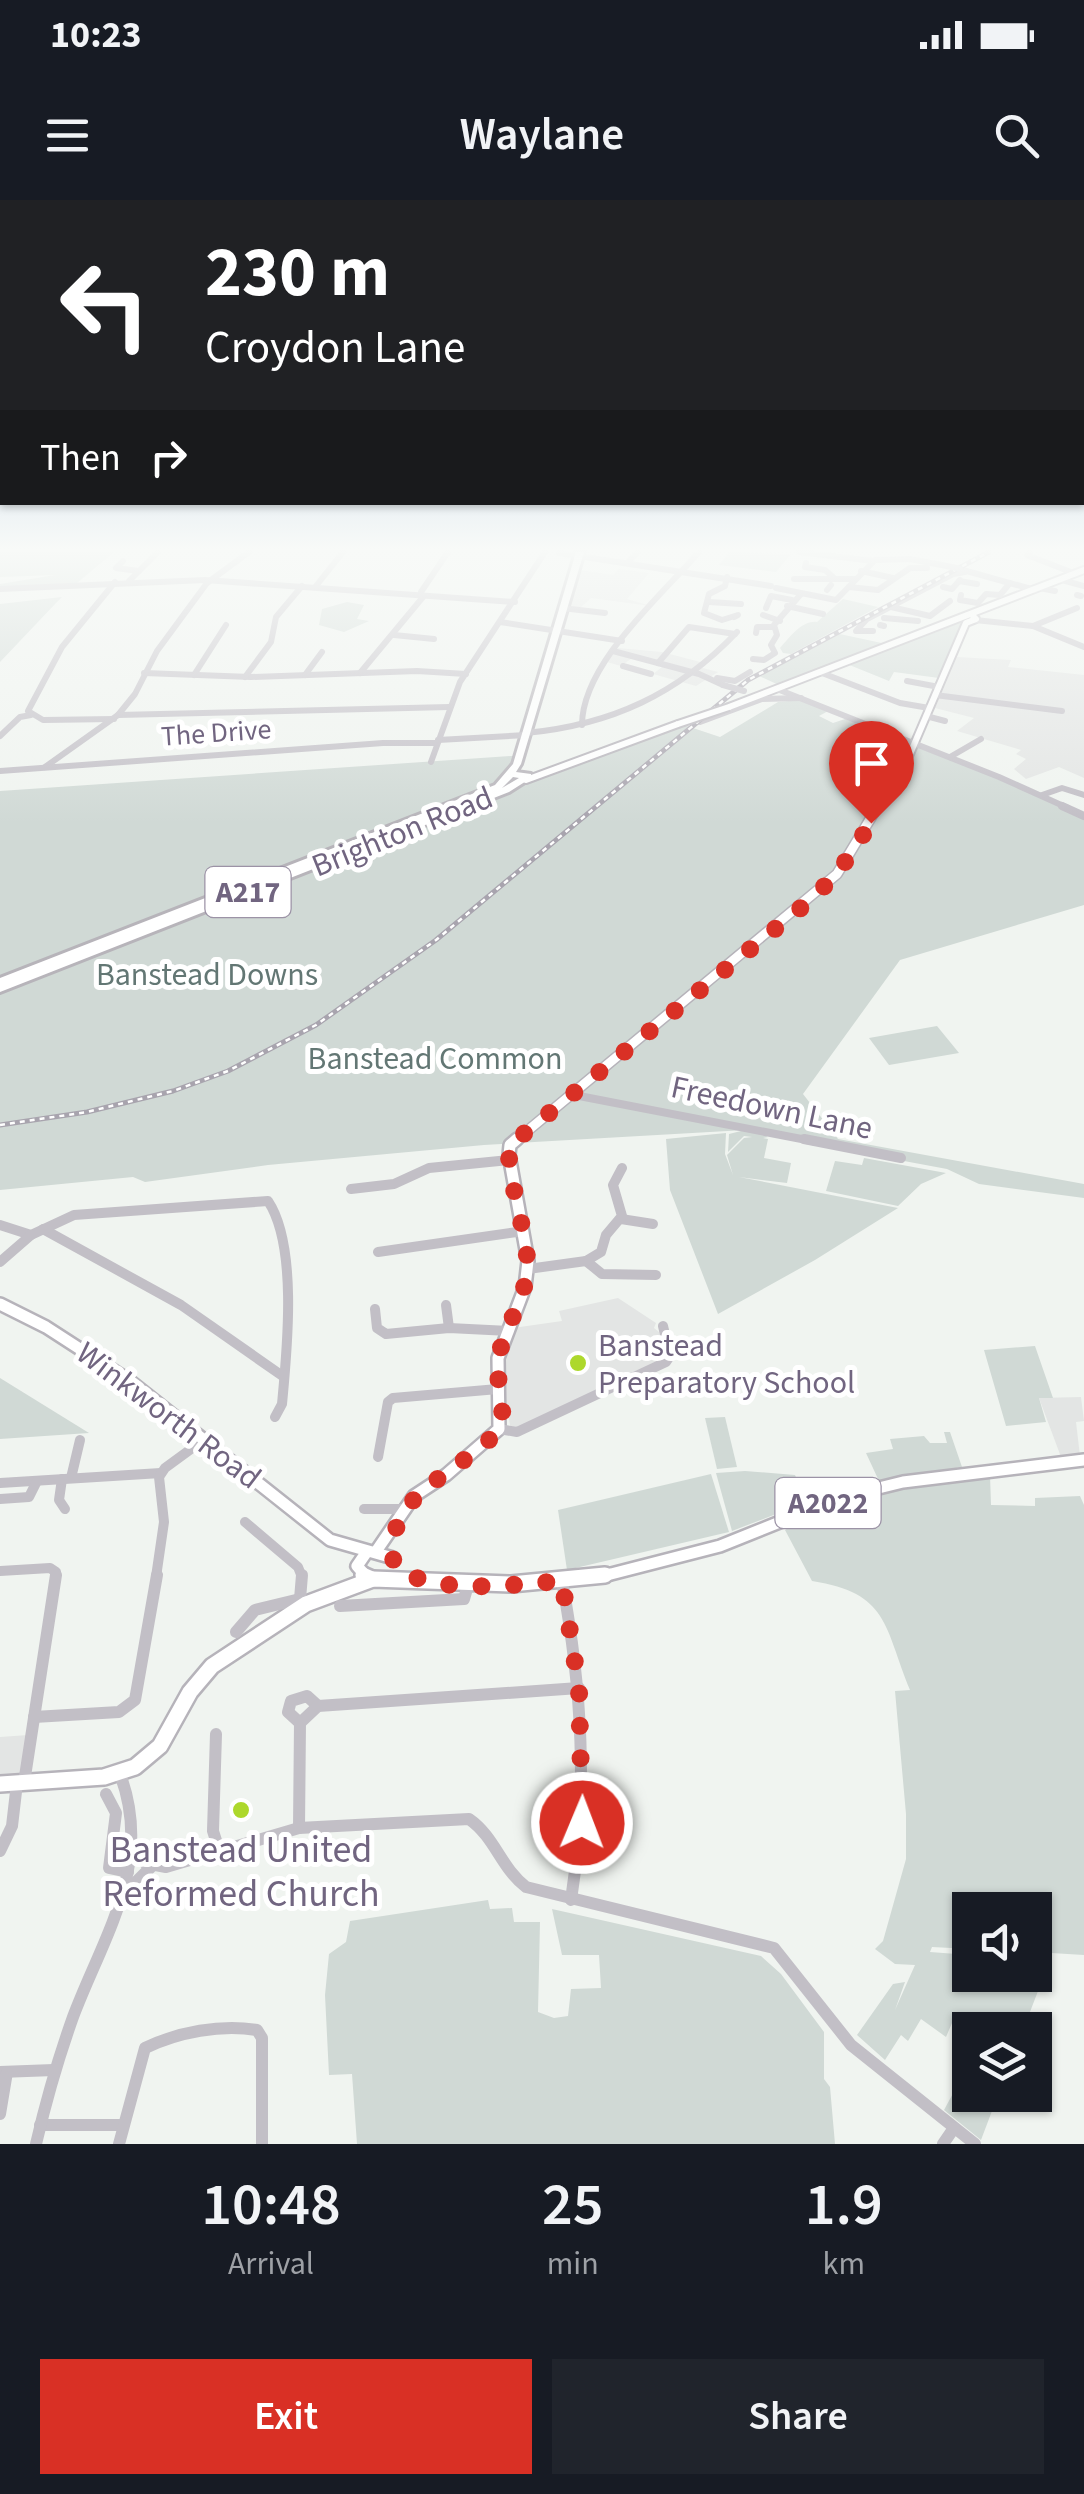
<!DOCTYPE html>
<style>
:root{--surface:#171b24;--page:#20242c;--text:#f1f3f6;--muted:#9ea1a6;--accent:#d93025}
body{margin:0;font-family:"Source Sans 3",sans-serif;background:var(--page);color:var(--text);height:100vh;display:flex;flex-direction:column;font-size:38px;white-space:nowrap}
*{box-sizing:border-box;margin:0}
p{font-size:32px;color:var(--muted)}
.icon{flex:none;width:55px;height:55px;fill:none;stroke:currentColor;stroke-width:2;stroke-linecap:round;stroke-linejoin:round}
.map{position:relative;height:1944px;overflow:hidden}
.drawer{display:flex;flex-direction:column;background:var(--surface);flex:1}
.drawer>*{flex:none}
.top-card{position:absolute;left:0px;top:0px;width:1085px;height:305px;box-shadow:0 2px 8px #0004;background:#202124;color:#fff;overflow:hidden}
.buttons{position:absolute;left:952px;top:1692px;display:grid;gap:20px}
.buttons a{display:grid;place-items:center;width:100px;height:100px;border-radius:0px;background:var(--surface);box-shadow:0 2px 8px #0004;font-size:50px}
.pin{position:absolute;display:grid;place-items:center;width:85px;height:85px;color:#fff;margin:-102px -42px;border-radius:50% 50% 50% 0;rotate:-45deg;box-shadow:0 0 10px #0007}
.pin .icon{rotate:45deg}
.me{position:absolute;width:110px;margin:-55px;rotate:1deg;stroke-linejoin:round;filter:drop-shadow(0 0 8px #0008)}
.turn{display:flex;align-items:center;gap:35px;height:210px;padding:0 40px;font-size:45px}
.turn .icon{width:130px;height:130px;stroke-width:2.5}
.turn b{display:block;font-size:70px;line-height:85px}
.then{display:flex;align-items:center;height:95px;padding:0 40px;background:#0003;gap:20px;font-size:38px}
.eta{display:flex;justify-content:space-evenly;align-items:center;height:170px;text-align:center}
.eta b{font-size:60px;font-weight:600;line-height:70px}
.button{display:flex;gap:20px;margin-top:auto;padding:20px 40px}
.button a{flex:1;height:115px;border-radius:0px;background:var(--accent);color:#fff;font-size:40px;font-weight:600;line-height:115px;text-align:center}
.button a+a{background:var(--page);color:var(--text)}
.status{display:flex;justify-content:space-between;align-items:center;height:70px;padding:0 50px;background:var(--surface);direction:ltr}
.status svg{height:28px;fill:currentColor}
header{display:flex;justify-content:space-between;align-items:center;height:130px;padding:0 40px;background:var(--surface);font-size:45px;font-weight:600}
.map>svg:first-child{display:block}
.built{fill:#e3e5e4}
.green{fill:#d0d9d5}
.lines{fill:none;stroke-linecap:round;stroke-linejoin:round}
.major-far3-casing{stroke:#b6b3ba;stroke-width:10}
.major-far2-casing{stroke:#b6b3ba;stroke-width:12}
.major-far1-casing{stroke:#b6b3ba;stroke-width:16}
.major-casing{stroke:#b6b3ba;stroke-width:20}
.highway-casing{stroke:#b7b4ba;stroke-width:6}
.minor-far3{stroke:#c2bfc6;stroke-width:6}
.minor-far2{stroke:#c2bfc6;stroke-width:8}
.minor-far1{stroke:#c2bfc6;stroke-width:10}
.minor{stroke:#c2bfc6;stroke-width:12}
.major-far3{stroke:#fff;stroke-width:6}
.major-far2{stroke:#fff;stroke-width:9}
.major-far1{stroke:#fff;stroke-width:11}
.major{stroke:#fff;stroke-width:15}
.highway{fill:#fff;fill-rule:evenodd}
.rail-casing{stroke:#a8a4ae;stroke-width:5}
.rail{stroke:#fff;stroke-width:2.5;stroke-dasharray:5;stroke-linecap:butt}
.major-bridge-casing{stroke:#b6b3ba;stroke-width:10;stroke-linecap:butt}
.minor-bridge{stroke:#c2bfc6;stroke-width:6}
.major-bridge{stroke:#fff;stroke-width:6}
.route{stroke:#d93025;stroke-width:18;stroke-dasharray:0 32.4}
.poi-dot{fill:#add82c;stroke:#fff;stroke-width:4}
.labels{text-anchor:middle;stroke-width:10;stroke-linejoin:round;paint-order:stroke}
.far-street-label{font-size:28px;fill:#716580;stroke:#fff}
.shield{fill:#fff;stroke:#9c93a6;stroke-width:2.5}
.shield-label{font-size:30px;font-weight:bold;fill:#716580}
.street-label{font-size:32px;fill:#716580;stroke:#fff}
.park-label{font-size:32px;fill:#637774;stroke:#fff}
.poi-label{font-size:32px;fill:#716580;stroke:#fff;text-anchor:start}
.near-poi-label{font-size:38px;fill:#716580;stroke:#fff}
</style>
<div class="status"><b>10:23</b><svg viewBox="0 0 49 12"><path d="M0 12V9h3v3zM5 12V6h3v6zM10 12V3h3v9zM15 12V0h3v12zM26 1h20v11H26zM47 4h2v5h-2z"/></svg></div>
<header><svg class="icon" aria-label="menu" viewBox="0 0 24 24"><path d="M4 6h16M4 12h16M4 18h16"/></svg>Waylane<svg class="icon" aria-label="search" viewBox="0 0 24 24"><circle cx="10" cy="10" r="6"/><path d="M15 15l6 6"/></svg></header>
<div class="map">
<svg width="1084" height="1944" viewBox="0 0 1084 1944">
<rect width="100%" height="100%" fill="#f0f4f0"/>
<g class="built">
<polygon points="619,369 649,373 627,399 651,406 591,398 579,409 566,407 579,370 613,375"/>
<polygon points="618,448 662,452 704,463 699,467 718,472 696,486 653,474 666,464 635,456 621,466 607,462"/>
<polygon points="957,457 1011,460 1008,467 1084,475 1084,578 1059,567 1026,579 1014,569 1026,559 1016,554 1021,550 957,531 974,518 935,508"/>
<polygon points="618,1098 656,1123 654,1128 659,1132 667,1156 511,1231 500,1166 513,1128 562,1121 559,1111"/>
<polygon points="1081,1197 1084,1221 1076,1222 1080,1256 1061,1257 1039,1198"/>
<polygon points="28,1535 21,1575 0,1591 0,1537"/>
</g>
<g class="green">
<polygon points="0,352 114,352 77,383 0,387 0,384 55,375 0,377"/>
<polygon points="729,352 791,354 776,372 719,365"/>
<polygon points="62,397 56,403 0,462 0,404"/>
<path d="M843,399L878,407L791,454L783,453L780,448C790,437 802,420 817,422Z"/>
<polygon points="347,402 364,405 357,419 369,421 344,432 319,425 322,409"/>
<polygon points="956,422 963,424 939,478 894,472 889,481 847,464 781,486 759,476 835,433 891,445"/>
<polygon points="800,500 830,510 819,516 833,523 848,518 1042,595 1084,616 1084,705 900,760 803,894 838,939 1084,984 1084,998 979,984 947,969 764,935 768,937 763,938 768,939 764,958 791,963 787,983 739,977 898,1008 815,1060 718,1114 670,990 666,939 726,933 725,954 733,975 727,955 744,938 752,937 744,936 728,952 729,934 745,930 484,945 268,965 145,982 133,977 0,990 0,591 510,556 515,556 505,582 512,589 689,523 687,526 720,537 778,502"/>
<polygon points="937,826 959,853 889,865 869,838"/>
<polygon points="864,958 946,973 921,984 898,1006 826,991 835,961 862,965"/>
<polygon points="1035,1146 1053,1198 1039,1198 1046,1222 1006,1226 984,1150"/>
<polygon points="0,1178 89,1233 0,1239"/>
<polygon points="725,1217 737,1267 717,1269 705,1218"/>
<polygon points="944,1232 950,1232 962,1267 879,1281 866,1253 893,1249 890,1239 924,1236 930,1243 947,1243"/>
<polygon points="745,1271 795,1275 807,1302 732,1331 716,1273"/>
<polygon points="711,1274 729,1332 567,1370 558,1310"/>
<path d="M990,1275L991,1305L1035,1306V1298L1080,1296L1084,1305V1755L1035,1752V1710H970V1749L932,1747L930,1752L970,1755V1775H1035V1759L1050,1760L1023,1830H980L955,1816L946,1837L921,1819L908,1841L901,1835L885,1860L857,1835L893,1784L905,1782L895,1810L915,1765L895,1764L875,1749L883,1741L906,1659V1614L895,1491L910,1490C884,1426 889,1393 812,1381L785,1330C838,1294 928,1283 990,1275Z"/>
<polygon points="488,1700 490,1709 512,1708 514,1722 540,1722 538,1812 554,1818 568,1816 571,1789 601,1788 599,1755 562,1755 552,1709 761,1756 781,1774 824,1832 824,1879 830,1887 835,1944 357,1944 352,1874 329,1875 325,1795 329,1754 346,1742 350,1721"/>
<polygon points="970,1862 970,1895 998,1895 981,1940 944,1910"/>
</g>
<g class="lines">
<g class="major-far3-casing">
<g id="major-far3">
<polyline points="729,507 1084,370"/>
<polyline points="526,580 678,524"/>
<polyline points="877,608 910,554 966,423 976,419 972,415"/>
</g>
</g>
<g class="major-far2-casing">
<polyline id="major-far2" points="514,942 837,674 878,606"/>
</g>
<g class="major-far1-casing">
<g id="major-far1">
<polyline points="0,1104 46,1127 131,1182 330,1340 393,1358"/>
<polyline points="377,1350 414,1296 446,1275 499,1229 498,1158 525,1087 528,1061 509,955 510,945 517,939"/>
<polyline points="366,1353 357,1366 367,1377"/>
<polyline points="580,1377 611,1374 720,1346 842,1297 903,1282 1084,1260"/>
</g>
</g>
<g class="major-casing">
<g id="major">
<polyline points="363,1375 372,1379"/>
<polyline points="0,1584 104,1577 135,1567 160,1546 190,1492 212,1466 306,1404 373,1379 511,1384 605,1375"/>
</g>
</g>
<g class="highway-casing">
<path id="highway" d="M576,352H584L521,564L516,572L531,574V578L509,592L0,792V778L495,585L513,564ZM513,577L519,578L502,588Z"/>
</g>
<g class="minor-far3">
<polyline points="799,352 873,361"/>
<polyline points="1030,352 1027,355 1076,374"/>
<polyline points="559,353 771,386"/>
<polyline points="123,361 116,368 139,371"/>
<polyline points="627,363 638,352"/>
<polyline points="806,363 805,367 825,370 833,377"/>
<polyline points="963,370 1035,390"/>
<polyline points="861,371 893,378"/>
<polyline points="727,377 725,386 709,394 704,413 722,420 738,415 734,417"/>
<polyline points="794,379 854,379"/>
<polyline points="1062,380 1084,386"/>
<polyline points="129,381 158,352"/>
<polyline points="959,381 977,384"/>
<polyline points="316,386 343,352"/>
<polyline points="849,387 878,390 910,368 927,368"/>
<polyline points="943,387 952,389 960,380"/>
<polyline points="776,388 836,400 875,360 910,359 952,367"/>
<polyline points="1040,388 1055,391"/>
<polyline points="0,389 205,380 515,402"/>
<polyline points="827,390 831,385"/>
<polyline points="961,395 960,400 978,403 986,394 1000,395 1010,383"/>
<polyline points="1077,395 1081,396"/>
<polyline points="709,402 741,404"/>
<polyline points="787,406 823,414"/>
<polyline points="891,407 930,416 950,401"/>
<polyline points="562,408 605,413"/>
<polyline points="766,408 771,396 792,400"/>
<polyline points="763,415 780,421"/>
<polyline points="884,418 918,421"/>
<polyline points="975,420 1033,426 1084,447"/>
<polyline points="500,422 622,441"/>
<polyline points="880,425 884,426"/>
<polyline points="1033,426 1077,408"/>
<polyline points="873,431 856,431 867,419 953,374 965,372"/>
<polyline points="756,433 757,427 774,427"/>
<polyline points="394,435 434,439"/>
<polyline points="613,451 699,474 723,485"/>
<polyline points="753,459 764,460 775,453 771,445 777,435 774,425 801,394"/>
<polyline points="658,463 689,427 735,434"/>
<polyline points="623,466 651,474"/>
<polyline points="144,473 251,477 417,471 466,474"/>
<polyline points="360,473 423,397 421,392 448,352"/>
<polyline points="822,473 900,503 929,508"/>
<polyline points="194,475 226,425"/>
<polyline points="305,475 322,452"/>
<polyline points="245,477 271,442 276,417 302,386"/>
<polyline points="717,478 735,481 750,472"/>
<polyline points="907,481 939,487"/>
<polyline points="777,489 999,577 1068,608"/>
<polyline points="935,495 1062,511"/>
<polyline points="118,515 449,507"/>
<polyline points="926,516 945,521"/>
<polyline points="114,519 43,520 28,511 62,447 115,382"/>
<polyline points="700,522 762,499 801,498"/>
<path d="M582,525C582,464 661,396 699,352"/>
<path d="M526,533C611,525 678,494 737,432"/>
<polyline points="0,536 20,517 31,515"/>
<polyline points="438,540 526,535"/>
<polyline points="950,557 981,539"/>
<polyline points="431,562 460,482 545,352"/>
<polyline points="45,567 118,515 135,494 157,451 207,383 249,352"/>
<polyline points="0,571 383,543 435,543"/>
<polyline points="1042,595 1062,588 1084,595"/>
</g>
<g class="minor-far2">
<polyline points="1062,606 1084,616"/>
<polyline points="574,895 817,942"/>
</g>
<g class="minor-far1">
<polyline points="804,939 901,958"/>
<polyline points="351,989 394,984 429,968 509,960"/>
<polyline points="621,1019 653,1024"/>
<polyline points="0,1025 31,1035"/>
<polyline points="43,1029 181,1105 284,1177"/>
<polyline points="378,1052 524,1031"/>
<polyline points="586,1061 602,1074 656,1075"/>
<path d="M0,1062L31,1035L74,1015L268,1001C298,1046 287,1151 282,1204L275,1217"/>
<polyline points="528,1069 586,1061 601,1052 606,1035 622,1016 613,985 622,968"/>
<polyline points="446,1105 449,1128"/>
<polyline points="375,1109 377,1128 386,1134 449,1128 509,1131"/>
<polyline points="499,1229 517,1232 666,1162 670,1156 663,1126"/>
<polyline points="378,1257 388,1202 393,1198 498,1189"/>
<polyline points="71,1278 80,1240"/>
<polyline points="62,1279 59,1300 65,1309"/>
<polyline points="0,1283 161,1273"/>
<polyline points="0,1299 29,1297 37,1281"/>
<polyline points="364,1309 403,1309"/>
<polyline points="245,1322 298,1367 302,1377"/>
<polyline points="0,1371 50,1368 56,1372 55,1377"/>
<polyline points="156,1377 164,1322 159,1277 165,1268 206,1238"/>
</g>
<g class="minor">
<polyline points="302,1375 300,1399 306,1404"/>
<path d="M562,1381C582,1488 588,1592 571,1700"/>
<polyline points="340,1406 464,1399 468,1385"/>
<polyline points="236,1432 255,1410 300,1399"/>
<polyline points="34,1517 119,1512 135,1500 157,1375"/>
<polyline points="300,1523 288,1512 291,1501 307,1496 318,1506"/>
<polyline points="216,1534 213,1631 220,1653"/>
<polyline points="24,1583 56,1375"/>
<polyline points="106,1594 116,1613 109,1668 128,1672"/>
<polyline points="299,1628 300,1523 318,1506 579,1488"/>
<path d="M132,1647L145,1663L166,1667L299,1628L469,1619C495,1637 501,1668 526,1687L774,1748L851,1845L975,1944"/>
<polyline points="0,1651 12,1626 17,1583"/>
<polyline points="122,1696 152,1666"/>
<polyline points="0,1872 54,1870"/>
<polyline points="0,1914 7,1872"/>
<polyline points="40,1925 123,1925"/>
<path d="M36,1944C46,1901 58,1859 73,1817C104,1735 154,1664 120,1574"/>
<path d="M119,1944L145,1848C178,1832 221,1824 257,1830L262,1838V1944"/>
<polyline points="943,1944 954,1928"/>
</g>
<use href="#major-far3" class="major-far3"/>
<use href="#major-far2" class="major-far2"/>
<use href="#major-far1" class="major-far1"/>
<use href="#major" class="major"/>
<use href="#highway" class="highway"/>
<g class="rail-casing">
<polyline id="rail" points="0,925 87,912 173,891 228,871 316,825 436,740 748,480 989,352"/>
</g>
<use href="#rail" class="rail"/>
<g class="major-bridge-casing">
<polyline id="major-bridge" points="678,524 729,507"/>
</g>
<g class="minor-bridge">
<polyline points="952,367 960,369"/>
<polyline points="723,485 744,491"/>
</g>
<use href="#major-bridge" class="major-bridge"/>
</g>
<linearGradient id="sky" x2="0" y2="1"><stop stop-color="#9bbade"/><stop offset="0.56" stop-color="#f8faf8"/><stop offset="1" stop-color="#f8faf8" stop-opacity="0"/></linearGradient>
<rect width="1084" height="624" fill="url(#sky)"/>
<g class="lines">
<path class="route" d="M582,1623L579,1488L562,1381C516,1384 430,1397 394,1365C384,1304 436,1283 477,1250C484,1244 494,1237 499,1228C508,1211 495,1180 498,1160C504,1124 530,1096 527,1058C526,1030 504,965 510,945L808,702L837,674L871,623"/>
</g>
<g class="poi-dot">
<circle cx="578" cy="1163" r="10"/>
<circle cx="241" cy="1610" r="10"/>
</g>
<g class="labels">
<g class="far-street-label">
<text transform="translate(216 532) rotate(-4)" y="10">The Drive</text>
</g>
<g class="shield">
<rect x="205.5" y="667" width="85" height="50" rx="8"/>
<rect x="775.5" y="1278" width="105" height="50" rx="8"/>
</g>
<g class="shield-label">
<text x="248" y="702">A217</text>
<text x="828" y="1313">A2022</text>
</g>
<g class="street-label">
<text transform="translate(402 631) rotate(-22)" y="11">Brighton Road</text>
<text transform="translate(772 907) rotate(12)" y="11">Freedown Lane</text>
<text transform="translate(169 1215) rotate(37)" y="11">Winkworth Road</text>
</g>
<g class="park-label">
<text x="207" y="785">Banstead Downs</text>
<text x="435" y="869">Banstead Common</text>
</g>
<g class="poi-label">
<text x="598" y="1156">Banstead<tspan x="598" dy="37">Preparatory School</tspan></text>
</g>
<g class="near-poi-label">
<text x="241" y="1662">Banstead United<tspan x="241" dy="44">Reformed Church</tspan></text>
</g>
</g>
</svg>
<div class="buttons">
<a><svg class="icon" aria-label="sound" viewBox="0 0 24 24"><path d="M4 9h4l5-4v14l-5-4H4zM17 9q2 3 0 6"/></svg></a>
<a><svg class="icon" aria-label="layers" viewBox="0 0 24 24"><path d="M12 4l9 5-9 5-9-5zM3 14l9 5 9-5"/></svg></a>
</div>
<div class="pin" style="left:871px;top:623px;background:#d93025"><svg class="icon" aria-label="arrive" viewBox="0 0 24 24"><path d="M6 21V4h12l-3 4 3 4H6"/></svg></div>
<svg class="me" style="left:582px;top:1623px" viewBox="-20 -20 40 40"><circle r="17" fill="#d93025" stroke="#fff" stroke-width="3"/><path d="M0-11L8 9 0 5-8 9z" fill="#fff"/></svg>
<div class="top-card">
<div class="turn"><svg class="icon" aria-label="left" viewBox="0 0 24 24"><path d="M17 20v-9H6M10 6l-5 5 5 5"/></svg><div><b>230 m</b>Croydon Lane</div></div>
<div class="then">Then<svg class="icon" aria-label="right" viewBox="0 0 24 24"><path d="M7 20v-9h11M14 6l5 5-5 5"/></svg></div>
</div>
</div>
<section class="drawer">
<div class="eta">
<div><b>10:48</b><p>Arrival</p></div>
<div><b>25</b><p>min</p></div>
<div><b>1.9</b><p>km</p></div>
</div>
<div class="button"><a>Exit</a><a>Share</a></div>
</section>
